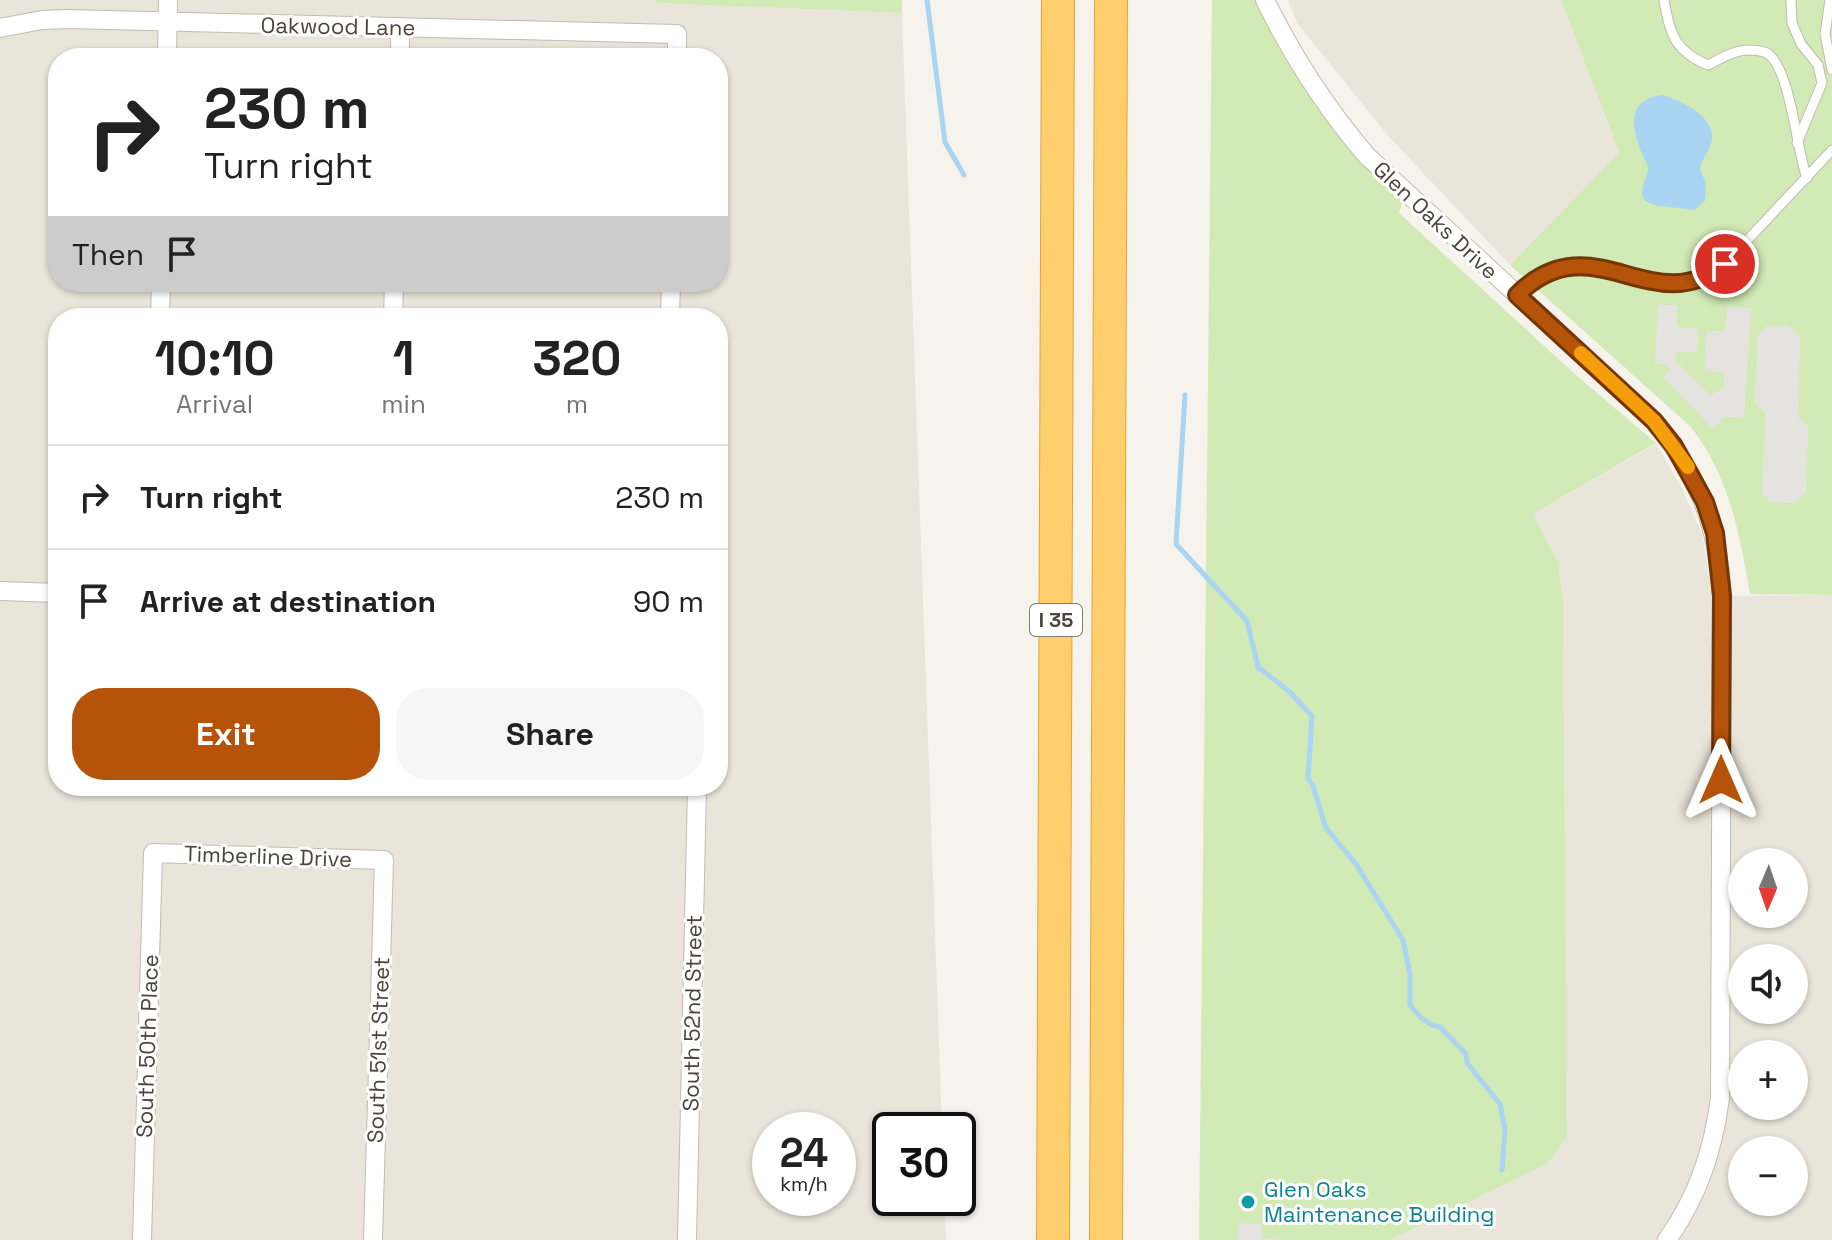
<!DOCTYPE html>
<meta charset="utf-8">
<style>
:root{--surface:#fff;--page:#f6f6f6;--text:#222;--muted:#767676;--line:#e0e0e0;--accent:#b45309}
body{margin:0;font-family:"Space Grotesk",sans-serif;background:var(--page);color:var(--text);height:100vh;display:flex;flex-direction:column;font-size:30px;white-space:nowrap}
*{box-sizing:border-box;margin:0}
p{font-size:26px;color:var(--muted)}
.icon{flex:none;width:44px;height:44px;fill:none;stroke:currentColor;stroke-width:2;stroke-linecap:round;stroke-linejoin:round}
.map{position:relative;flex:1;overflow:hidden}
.panel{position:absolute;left:48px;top:308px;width:680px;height:488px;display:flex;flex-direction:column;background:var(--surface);border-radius:32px;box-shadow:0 2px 6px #0004}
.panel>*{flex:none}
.hud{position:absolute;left:48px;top:48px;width:680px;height:244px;border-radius:32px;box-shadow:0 2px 6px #0004;background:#fff;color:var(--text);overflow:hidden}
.needle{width:52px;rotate:182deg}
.fabs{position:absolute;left:1728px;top:848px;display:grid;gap:16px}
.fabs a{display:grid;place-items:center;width:80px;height:80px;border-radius:50%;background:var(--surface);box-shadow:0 2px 6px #0004;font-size:40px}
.speed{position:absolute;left:752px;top:1112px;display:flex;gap:16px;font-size:40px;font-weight:700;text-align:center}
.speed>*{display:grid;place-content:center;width:104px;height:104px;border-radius:50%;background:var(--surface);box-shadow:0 2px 6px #0004;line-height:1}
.speed small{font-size:20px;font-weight:400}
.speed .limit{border:4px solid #111;border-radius:12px;background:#fff;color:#111}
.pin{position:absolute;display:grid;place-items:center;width:68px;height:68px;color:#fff;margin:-34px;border:4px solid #fff;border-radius:50%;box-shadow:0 2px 8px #0007}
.me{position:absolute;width:88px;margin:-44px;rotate:0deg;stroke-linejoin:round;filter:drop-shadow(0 0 6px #0008)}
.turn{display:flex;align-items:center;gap:28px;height:168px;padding:0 24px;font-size:36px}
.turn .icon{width:104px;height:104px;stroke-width:2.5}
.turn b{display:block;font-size:56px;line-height:68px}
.then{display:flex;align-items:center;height:76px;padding:0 24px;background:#0003;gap:16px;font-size:30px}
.eta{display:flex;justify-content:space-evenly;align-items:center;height:136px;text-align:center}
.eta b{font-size:48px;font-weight:700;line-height:56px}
.cta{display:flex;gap:16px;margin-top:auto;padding:16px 24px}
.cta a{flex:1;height:92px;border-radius:32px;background:var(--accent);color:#fff;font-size:32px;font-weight:700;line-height:92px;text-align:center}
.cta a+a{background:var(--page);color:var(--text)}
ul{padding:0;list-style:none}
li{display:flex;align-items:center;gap:24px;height:104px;padding:0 24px;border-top:2px solid var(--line)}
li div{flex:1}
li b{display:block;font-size:30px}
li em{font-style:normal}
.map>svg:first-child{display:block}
.residential{fill:#eae5da;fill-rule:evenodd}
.green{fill:#d2eab5}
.parking{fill:#e5e3e0}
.water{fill:#a9d4f2}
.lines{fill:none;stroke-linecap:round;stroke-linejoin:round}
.stream{stroke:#a9d4f2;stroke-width:5}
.service-casing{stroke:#c2bbae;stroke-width:11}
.minor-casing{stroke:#c2bbae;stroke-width:20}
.motorway-casing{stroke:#e0a43c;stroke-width:34}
.service{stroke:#fff;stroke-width:9}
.minor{stroke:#fff;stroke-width:18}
.motorway{stroke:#ffcf6e;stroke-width:32}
.route-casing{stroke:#753606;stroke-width:20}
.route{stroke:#b45309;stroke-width:14}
.slow{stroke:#f59e0b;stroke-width:14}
.culture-dot{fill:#0f9aa8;stroke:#fff;stroke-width:3}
.labels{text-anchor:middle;stroke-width:6;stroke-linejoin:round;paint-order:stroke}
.shield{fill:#fff;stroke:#817c74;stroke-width:2}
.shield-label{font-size:20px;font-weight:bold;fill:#4b4439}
.street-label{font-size:22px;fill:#4b4439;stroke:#fff}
.culture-label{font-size:22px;fill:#0d838f;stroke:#fff;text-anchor:start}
</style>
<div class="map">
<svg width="1832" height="1240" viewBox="0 0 1832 1240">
<rect width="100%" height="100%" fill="#f6f3ec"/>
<g class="residential">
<path d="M0,0H655V3L902,13L942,1130H890V1198H944L946,1240H0ZM58,58H718V282H58ZM58,318H718V786H58ZM770,1130H838V1198H770Z"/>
<polygon points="1288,0 1561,0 1619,154 1510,265 1390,138 1297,23"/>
<path d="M1656,444L1680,484L1702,534L1712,596L1832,595V1240H1390L1547,1164L1567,1138L1563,600L1558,562L1533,514ZM1742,862H1794V914H1742ZM1742,958H1794V1010H1742ZM1742,1054H1794V1106H1742ZM1742,1150H1794V1202H1742Z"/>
</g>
<g class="green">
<polygon points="655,0 902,0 902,13 655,3"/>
<polygon points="1212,0 1265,0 1286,42 1405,193 1399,213 1576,375 1656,443 1533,514 1558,562 1563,600 1567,1138 1547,1164 1390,1240 1199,1240"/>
<path d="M1561,0H1832V595L1750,594C1739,532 1730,478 1691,427L1510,265L1619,153Z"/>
</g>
<g class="parking">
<polygon points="1658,305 1678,305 1677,327 1698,329 1697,352 1677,351 1676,362 1711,395 1724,388 1724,373 1705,371 1706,332 1726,331 1727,307 1751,308 1744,418 1724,417 1713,429 1663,377 1671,370 1667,365 1655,363"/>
<polygon points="1766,326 1789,326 1800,337 1798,416 1808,427 1806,492 1796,503 1771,502 1762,493 1766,414 1755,403 1758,335"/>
<polygon points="1238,1223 1262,1224 1262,1239 1295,1240 1238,1240"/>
</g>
<path class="water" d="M1663,95C1681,101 1714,115 1712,139C1711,150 1702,158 1700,169L1706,184L1705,201L1694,210L1654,205L1644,200C1639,188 1646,180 1649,168C1635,141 1619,99 1663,95Z"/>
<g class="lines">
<g class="stream">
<polyline points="927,0 945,142 964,175"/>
<polyline points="1185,395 1176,544 1247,621 1258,667 1290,692 1312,716 1308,778 1313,786 1326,828 1356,864 1403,940 1410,974 1410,1005 1421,1018 1432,1025 1440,1027 1466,1054 1467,1063 1500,1104 1505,1130 1502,1170"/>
</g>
<g class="service-casing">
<g id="service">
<path d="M1664,0C1670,33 1674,51 1708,65C1720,59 1734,50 1749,50C1754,50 1762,51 1767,53C1791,69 1796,149 1807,178"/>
<polyline points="1791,0 1792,23 1801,44 1818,65 1822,83 1797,143"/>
<polyline points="1830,0 1825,34 1832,70"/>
<polyline points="1517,295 1543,274 1579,265 1596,267 1662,284 1682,285 1698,281 1725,264 1832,150"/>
</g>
</g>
<g class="minor-casing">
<g id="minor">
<path d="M1265,0C1293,57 1325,107 1367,156L1654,421C1699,476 1718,525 1722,596L1720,1098C1713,1151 1698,1196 1667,1240"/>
<polyline points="0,28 42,20 67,19 677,34 677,58"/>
<polyline points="167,58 168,0"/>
<polyline points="400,58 400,27"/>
<polyline points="160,318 161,282"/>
<polyline points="393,318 394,282"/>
<polyline points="670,318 671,282"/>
<polyline points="0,591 58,593"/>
<polyline points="142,1240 153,853 384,860 373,1240"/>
<polyline points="687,1240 697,786"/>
</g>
</g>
<g class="motorway-casing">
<g id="motorway">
<polyline points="1053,1240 1058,0"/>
<polyline points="1106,1240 1111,0"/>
</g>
</g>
<use href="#service" class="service"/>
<use href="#minor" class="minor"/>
<use href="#motorway" class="motorway"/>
</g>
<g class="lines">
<g class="route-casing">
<path id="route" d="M1721,780L1722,596L1715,533L1705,502L1674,446L1654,421L1517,295C1593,220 1651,323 1725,264"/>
</g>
<use href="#route" class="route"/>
<polyline class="slow" points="1581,353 1654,421 1688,467"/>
</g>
<circle class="culture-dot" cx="1248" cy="1202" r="8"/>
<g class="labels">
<rect class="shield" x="1030" y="604" width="52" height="32" rx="6"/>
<g class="shield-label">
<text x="1056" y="627">I 35</text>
</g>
<g class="street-label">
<text transform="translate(338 26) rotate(1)" y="8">Oakwood Lane</text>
<text transform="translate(1436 220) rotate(43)" y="8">Glen Oaks Drive</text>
<text transform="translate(268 856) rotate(2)" y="8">Timberline Drive</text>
<text transform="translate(692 1013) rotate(-89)" y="8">South 52nd Street</text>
<text transform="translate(147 1046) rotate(-88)" y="8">South 50th Place</text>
<text transform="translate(378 1050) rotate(-88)" y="8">South 51st Street</text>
</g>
<g class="culture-label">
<text x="1264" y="1197">Glen Oaks<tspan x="1264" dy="25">Maintenance Building</tspan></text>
</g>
</g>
</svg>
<div class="fabs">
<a><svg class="needle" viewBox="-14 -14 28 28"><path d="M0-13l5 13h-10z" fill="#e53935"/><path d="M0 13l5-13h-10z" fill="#767676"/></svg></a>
<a><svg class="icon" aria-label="sound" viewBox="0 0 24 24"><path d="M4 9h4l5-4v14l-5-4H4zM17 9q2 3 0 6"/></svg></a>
<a>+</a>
<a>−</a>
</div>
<div class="speed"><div>24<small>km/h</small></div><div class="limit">30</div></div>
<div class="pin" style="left:1725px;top:264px;background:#d93025"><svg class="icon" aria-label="arrive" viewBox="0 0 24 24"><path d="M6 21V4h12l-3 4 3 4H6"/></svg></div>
<svg class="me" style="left:1721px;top:780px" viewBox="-20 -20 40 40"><path d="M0-17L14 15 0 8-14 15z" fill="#b45309" stroke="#fff" stroke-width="4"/></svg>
<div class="hud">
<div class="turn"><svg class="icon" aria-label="right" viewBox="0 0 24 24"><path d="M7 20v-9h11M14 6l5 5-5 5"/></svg><div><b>230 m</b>Turn right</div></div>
<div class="then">Then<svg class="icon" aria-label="arrive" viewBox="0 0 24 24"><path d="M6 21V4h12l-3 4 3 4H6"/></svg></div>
</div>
<section class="panel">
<div class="eta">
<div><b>10:10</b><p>Arrival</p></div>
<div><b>1</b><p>min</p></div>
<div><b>320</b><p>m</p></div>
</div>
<ul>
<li><svg class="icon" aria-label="right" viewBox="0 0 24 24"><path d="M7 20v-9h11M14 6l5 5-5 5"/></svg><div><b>Turn right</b></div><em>230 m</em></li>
<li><svg class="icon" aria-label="arrive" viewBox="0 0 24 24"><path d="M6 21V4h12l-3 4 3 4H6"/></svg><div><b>Arrive at destination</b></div><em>90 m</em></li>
</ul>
<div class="cta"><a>Exit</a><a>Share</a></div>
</section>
</div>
